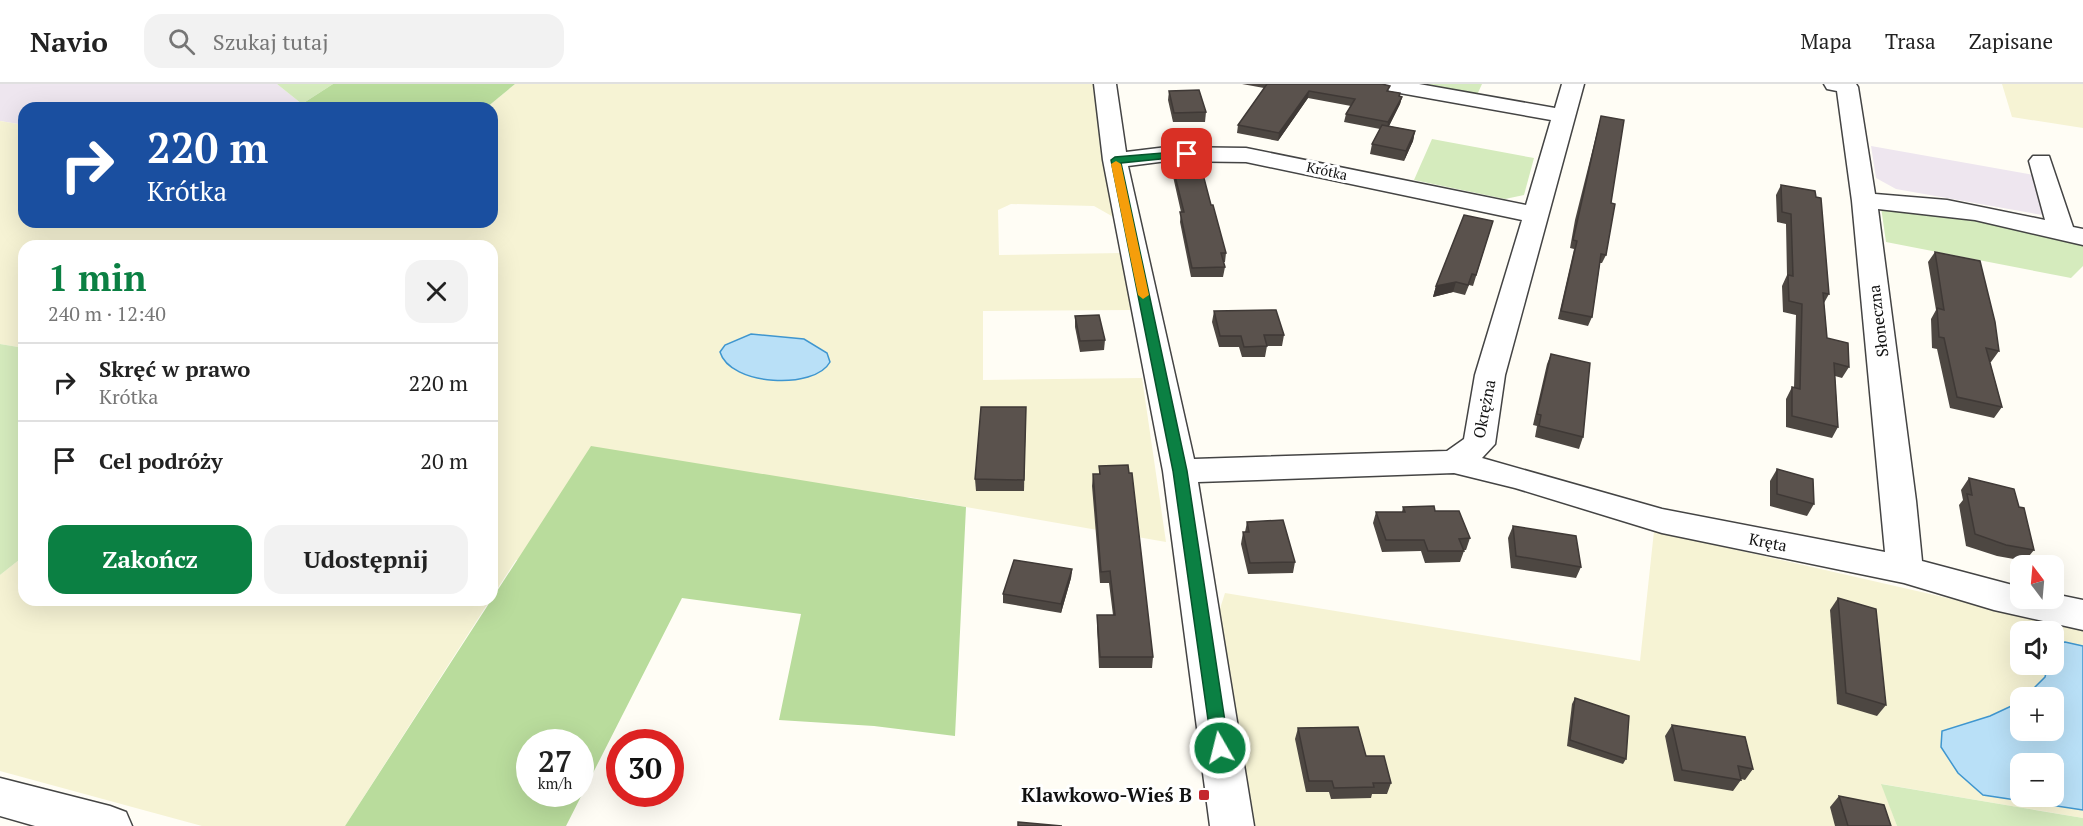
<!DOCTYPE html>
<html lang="pl">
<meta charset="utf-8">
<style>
:root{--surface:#fff;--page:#f2f2f2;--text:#222;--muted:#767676;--line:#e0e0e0;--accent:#0b8043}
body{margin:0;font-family:"PT Serif",serif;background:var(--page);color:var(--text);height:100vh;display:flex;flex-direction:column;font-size:22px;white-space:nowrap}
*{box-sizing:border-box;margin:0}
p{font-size:20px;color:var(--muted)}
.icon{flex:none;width:33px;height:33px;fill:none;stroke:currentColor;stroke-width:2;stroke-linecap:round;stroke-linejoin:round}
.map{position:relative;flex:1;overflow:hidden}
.details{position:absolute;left:18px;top:156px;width:480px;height:366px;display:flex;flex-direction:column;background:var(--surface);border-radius:18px;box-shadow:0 6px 24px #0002}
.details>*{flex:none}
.guide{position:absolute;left:18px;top:18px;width:480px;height:126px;border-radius:18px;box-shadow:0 6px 24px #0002;background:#1a4fa0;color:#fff;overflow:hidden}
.needle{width:39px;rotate:344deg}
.fabs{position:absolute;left:2010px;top:471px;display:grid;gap:12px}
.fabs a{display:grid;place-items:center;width:54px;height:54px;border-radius:12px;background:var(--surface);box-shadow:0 6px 24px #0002;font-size:30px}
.speed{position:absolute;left:516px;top:645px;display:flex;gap:12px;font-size:30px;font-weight:700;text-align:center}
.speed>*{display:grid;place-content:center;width:78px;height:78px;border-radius:50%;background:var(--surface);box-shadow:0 6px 24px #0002;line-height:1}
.speed small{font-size:15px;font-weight:400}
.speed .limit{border:9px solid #d22;background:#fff;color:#111}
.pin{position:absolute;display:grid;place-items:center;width:51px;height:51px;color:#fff;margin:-26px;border-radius:12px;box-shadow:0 3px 9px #0006}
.me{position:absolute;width:66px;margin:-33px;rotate:352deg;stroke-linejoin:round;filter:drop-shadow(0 0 4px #0008)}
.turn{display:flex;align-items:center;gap:21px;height:126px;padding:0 30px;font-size:27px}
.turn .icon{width:78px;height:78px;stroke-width:2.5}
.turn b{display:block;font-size:42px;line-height:51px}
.round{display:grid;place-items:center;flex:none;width:63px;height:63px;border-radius:18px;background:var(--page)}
.summary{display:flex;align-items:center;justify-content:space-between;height:102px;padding:0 30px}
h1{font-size:36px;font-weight:600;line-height:45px;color:var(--accent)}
.primary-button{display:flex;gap:12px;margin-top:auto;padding:12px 30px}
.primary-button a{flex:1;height:69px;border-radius:18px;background:var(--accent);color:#fff;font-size:24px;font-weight:600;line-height:69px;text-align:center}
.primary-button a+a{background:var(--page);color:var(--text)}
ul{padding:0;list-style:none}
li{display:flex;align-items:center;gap:18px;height:78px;padding:0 30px;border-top:2px solid var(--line)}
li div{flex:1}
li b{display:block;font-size:22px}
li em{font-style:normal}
header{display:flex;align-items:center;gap:36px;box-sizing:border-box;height:84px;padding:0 30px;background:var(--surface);border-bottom:2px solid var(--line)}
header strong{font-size:28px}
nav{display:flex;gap:33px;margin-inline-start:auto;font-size:21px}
.search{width:420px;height:54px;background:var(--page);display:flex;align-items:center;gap:15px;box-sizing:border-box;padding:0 21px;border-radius:18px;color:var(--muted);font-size:22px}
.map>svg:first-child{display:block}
.industrial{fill:#eee6ef}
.farmland{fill:#f6f3d4;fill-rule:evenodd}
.green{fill:#d5ebbd}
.forest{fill:#b9dc9c;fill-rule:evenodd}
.water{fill:#b9e0f7;stroke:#3f96cf;stroke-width:1.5;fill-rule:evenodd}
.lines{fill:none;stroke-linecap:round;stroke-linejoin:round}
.minor-casing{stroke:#444;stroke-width:3}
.minor{fill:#fff;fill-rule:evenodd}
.wall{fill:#4d4742}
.shaded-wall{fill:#3f3936}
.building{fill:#5a524d;stroke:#3f3936;stroke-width:1.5}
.route{fill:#0b8043;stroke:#07532c;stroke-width:1.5}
.slow{fill:#f59e0b}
.poi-dot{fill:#c4262e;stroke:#fff;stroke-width:2}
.labels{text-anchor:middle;stroke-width:6;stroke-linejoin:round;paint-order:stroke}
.far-street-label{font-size:14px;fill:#111;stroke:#fff}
.street-label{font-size:16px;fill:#111;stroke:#fff}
.near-poi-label{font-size:20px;font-weight:bold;fill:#111;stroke:#fff;text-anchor:end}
</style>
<header>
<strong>Navio</strong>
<div class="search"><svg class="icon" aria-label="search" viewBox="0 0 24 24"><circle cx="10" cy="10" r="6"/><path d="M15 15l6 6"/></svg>Szukaj tutaj</div>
<nav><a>Mapa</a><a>Trasa</a><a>Zapisane</a></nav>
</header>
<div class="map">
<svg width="2083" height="742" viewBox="0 0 2083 742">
<rect width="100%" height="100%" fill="#fffdf5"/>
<g class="industrial">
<polygon points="0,0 277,0 302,20 296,24 24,24 24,41 0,37"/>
<polygon points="1871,62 2034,91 2048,132 1896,105 1876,94"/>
</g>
<g class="farmland">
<polygon points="515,0 1097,0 1117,135 1094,122 1011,120 998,126 999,171 1122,169 1131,226 983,227 983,296 1142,294 1166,458 909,413 516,476 492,513 492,162 24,162 24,264 0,260 0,37 24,41 24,138 492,138 492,24 296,24 302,20 486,24"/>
<polygon points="2002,0 2083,0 2083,44 2012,33"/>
<path d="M1654,447L2083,545V734L1882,700L1897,742H1254L1217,534L1225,509L1640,577ZM2020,548H2054V580H2020ZM2020,614H2054V646H2020ZM2020,680H2054V712H2020Z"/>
<polygon points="24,472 24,516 490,516 345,742 202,742 0,687 0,491"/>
</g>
<g class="green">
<polygon points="277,0 333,0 302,20"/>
<polygon points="1415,0 1482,0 1477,11"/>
<polygon points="1432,55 1534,74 1524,111 1505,115 1414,96"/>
<polygon points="1898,119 2044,147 2083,160 2083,182 2071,194 1886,158 1881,123"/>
<polygon points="0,260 24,264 24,472 0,491"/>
<polygon points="1881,700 2083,734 2083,742 1897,742"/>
</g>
<g class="forest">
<polygon points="333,0 515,0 486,24 302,20"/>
<path d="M591,362L966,423L955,652L874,642L779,636L801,530L682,514L566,742H345ZM530,658H580V710H530Z"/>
</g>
<g class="water">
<path d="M751,250L804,255L827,269L830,278C815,306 730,302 720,268L725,261Z"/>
<path d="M2065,558L2083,562V726L1983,711L1958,689L1941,663L1942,647L1990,632L2020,618V646H2054V614L2025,613L2045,593L2048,581L2054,580V559ZM2020,680H2054V712H2020Z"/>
</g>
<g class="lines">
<g class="minor-casing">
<g id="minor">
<path d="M1094,0H1116L1126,68L1167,63L1246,64L1526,121L1551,36L1383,6L1375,5L1372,0H1419L1555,24L1562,0H1584L1505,291L1495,360L1482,374L1662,425L1885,468L1852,117L1837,7L1827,5L1824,0H1856L1858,3L1875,110L1947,116L2045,136L2029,77L2033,72H2049L2073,143L2083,145V161L1975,136L1878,125L1916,417L1922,477L2020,503V514H2054V510L2083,516V546L1994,526L1904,499L1662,449L1515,404L1454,389L1198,398L1254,742H1210L1163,387L1103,76ZM1167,77L1246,78L1522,136L1475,291L1464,355L1447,367L1194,375L1128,82Z"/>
<polygon points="0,694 110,722 126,728 132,742 35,742 0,732"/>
</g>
</g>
<use href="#minor" class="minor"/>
</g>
<g class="wall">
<polygon points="1242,0 1382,0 1389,7 1402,13 1400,20 1389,42 1415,47 1413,57 1404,77 1370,70 1372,60 1380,45 1344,38 1346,30 1351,22 1308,14 1278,57 1237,49 1238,41 1264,4"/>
<polygon points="1169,7 1206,28 1205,38 1173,38 1168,16"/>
<polygon points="1601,32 1611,119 1606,171 1602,179 1600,179 1592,233 1588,242 1558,235 1574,165 1570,164 1575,136"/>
<polygon points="1172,80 1211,121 1226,169 1225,178 1223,178 1225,183 1223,193 1191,193 1180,138 1181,128 1172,88"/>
<polygon points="1781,101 1829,210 1824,219 1827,254 1849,283 1842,294 1835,292 1838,343 1832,354 1786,343 1786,315 1792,303 1794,304 1796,231 1783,228 1782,202 1787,191 1786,140 1777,138 1776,111"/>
<polygon points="1493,137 1473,202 1469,201 1465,211 1453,208 1433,213 1436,202"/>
<polygon points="1935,168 1999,267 1991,278 1990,278 2002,323 1994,334 1950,324 1937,265 1932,264 1931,235 1936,226 1928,178"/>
<polygon points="1214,227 1284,251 1282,262 1267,262 1265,273 1242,273 1239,263 1219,263 1212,238"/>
<polygon points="1075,232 1105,256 1104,266 1080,268 1075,243"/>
<polygon points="1551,270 1583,353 1579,365 1535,353 1537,342 1533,341 1547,280"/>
<polygon points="1026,323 1024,407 976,407 975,395"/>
<polygon points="1099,382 1153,573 1152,584 1099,584 1097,543 1097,531 1113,531 1109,499 1100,499 1092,402 1093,390 1099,390"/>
<polygon points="1777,385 1814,420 1807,432 1770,422 1770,397"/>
<polygon points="1969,394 2019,423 2034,466 2025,477 1997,472 1966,462 1959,421 1963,416 1961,406"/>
<polygon points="1403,423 1435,427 1470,454 1466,466 1464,466 1464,467 1460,478 1425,479 1421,467 1382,468 1373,439 1376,428 1402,428"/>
<polygon points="1247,438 1295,478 1293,489 1248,490 1241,460 1243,448 1245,448"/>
<polygon points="1513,442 1581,483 1576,494 1511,484 1508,454"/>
<polygon points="1072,485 1071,494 1061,529 1003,519 1003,510"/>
<polygon points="1838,514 1886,621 1877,632 1837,620 1830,526"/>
<polygon points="1575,614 1626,675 1623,680 1567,662 1572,620"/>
<polygon points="1672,641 1753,685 1745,696 1741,695 1741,696 1733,707 1674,697 1665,652"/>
<polygon points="1298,644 1366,672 1391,699 1387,710 1372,710 1371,714 1331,715 1329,708 1306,708 1295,655"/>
<polygon points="1839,712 1891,742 1835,742 1830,723"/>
</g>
<g class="shaded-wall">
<polygon points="1309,7 1308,14 1278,57 1279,49"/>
<polygon points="1402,13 1400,20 1387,46 1388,38"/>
<polygon points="1415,47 1413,57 1404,77 1406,67"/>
<polygon points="1456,198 1453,208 1433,213 1436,202"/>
<polygon points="1072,485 1071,494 1061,529 1061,520"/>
</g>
<g class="building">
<polygon points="1267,0 1382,0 1390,2 1387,7 1400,9 1399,12 1402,13 1388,38 1346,30 1355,15 1309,7 1279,49 1238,41"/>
<polygon points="1199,6 1206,28 1174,29 1169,7"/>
<polygon points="1601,32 1624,36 1611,119 1615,120 1606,171 1601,170 1592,233 1561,227 1577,157 1573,156"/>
<polygon points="1382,41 1415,47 1406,67 1372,60"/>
<polygon points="1200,79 1211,121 1213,121 1226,169 1221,169 1225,183 1192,184 1180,128 1184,128 1172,80"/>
<polygon points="1781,101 1815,107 1816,113 1821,114 1829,210 1823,209 1827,254 1848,259 1849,283 1834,279 1838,343 1792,332 1792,303 1800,305 1802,220 1789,217 1788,191 1793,192 1791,130 1782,128"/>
<polygon points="1464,131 1493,137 1476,191 1472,190 1468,201 1456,198 1436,202"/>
<polygon points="1935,168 1980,177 1995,238 1999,267 1986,264 2002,323 1957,313 1944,254 1939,253 1937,224 1944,226"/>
<polygon points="1276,226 1284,251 1264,251 1267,262 1244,263 1241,252 1220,252 1214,227"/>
<polygon points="1099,231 1105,256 1080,257 1075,232"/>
<polygon points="1551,270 1590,279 1583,353 1539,342 1541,331 1537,330"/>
<polygon points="981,323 1026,323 1024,396 975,395"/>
<polygon points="1128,381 1129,389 1132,389 1153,573 1100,573 1097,531 1115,531 1110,487 1101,488 1093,390 1100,390 1099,382"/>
<polygon points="1777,385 1813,395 1814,420 1777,410"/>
<polygon points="1969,394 2014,405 2019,423 2024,424 2034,466 2006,461 1975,450 1967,410 1972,411"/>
<polygon points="1434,422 1435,427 1459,427 1470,454 1459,455 1464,467 1428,467 1424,456 1386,456 1376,428 1405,428 1403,423"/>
<polygon points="1283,436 1295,478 1250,479 1243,448 1249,448 1247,438"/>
<polygon points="1513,442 1576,452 1581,483 1516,472"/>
<polygon points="1014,476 1072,485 1061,520 1003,510"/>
<polygon points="1838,514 1876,525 1886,621 1846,609"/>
<polygon points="1575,614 1629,632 1626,675 1570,656"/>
<polygon points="1672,641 1745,653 1753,685 1738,682 1741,696 1682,686"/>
<polygon points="1358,643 1366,672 1384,672 1391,699 1373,699 1374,703 1334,704 1332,697 1309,697 1298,644"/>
<polygon points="1839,712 1884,721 1891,742 1848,742"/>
<polygon points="1018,738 1062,742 1018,742"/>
</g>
<polygon class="route" points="1187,67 1192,70 1190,72 1121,79 1187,387 1229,664 1227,669 1220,672 1214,669 1212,664 1173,387 1111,76 1115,73"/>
<polygon class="slow" points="1116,77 1121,80 1149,211 1143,215 1138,211 1111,80"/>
<rect class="poi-dot" x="1198" y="705" width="12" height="12" rx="3"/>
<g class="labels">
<g class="far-street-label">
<text transform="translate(1327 87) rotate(12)" y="5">Krótka</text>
</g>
<g class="street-label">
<text transform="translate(1878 237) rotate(-97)" y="6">Słoneczna</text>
<text transform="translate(1484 325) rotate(-79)" y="6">Okrężna</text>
<text transform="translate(1768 458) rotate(11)" y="6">Kręta</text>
</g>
<g class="near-poi-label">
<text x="1192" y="718">Klawkowo-Wieś B</text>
</g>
</g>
</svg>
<div class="fabs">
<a><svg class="needle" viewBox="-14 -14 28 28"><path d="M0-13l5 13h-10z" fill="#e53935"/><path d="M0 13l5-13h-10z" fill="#767676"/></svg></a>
<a><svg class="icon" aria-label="sound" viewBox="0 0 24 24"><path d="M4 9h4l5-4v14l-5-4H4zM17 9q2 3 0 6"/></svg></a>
<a>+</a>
<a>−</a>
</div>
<div class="speed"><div>27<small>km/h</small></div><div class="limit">30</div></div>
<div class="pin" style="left:1187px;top:70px;background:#d93025"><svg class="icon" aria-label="arrive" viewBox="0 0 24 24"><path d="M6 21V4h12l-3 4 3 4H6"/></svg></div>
<svg class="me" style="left:1220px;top:664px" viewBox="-20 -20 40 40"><circle r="17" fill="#0b8043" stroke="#fff" stroke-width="3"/><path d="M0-11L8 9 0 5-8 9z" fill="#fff"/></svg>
<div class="guide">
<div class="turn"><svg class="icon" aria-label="right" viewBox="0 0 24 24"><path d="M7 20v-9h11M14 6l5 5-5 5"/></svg><div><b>220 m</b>Krótka</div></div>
</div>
<section class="details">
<div class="summary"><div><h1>1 min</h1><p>240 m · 12:40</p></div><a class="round"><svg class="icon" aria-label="close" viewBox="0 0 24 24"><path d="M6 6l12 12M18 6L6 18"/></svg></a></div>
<ul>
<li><svg class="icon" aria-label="right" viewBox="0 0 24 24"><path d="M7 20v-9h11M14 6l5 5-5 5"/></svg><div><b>Skręć w prawo</b><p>Krótka</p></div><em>220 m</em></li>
<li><svg class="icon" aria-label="arrive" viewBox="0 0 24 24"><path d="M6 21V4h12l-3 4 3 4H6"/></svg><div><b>Cel podróży</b></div><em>20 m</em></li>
</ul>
<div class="primary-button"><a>Zakończ</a><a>Udostępnij</a></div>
</section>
</div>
